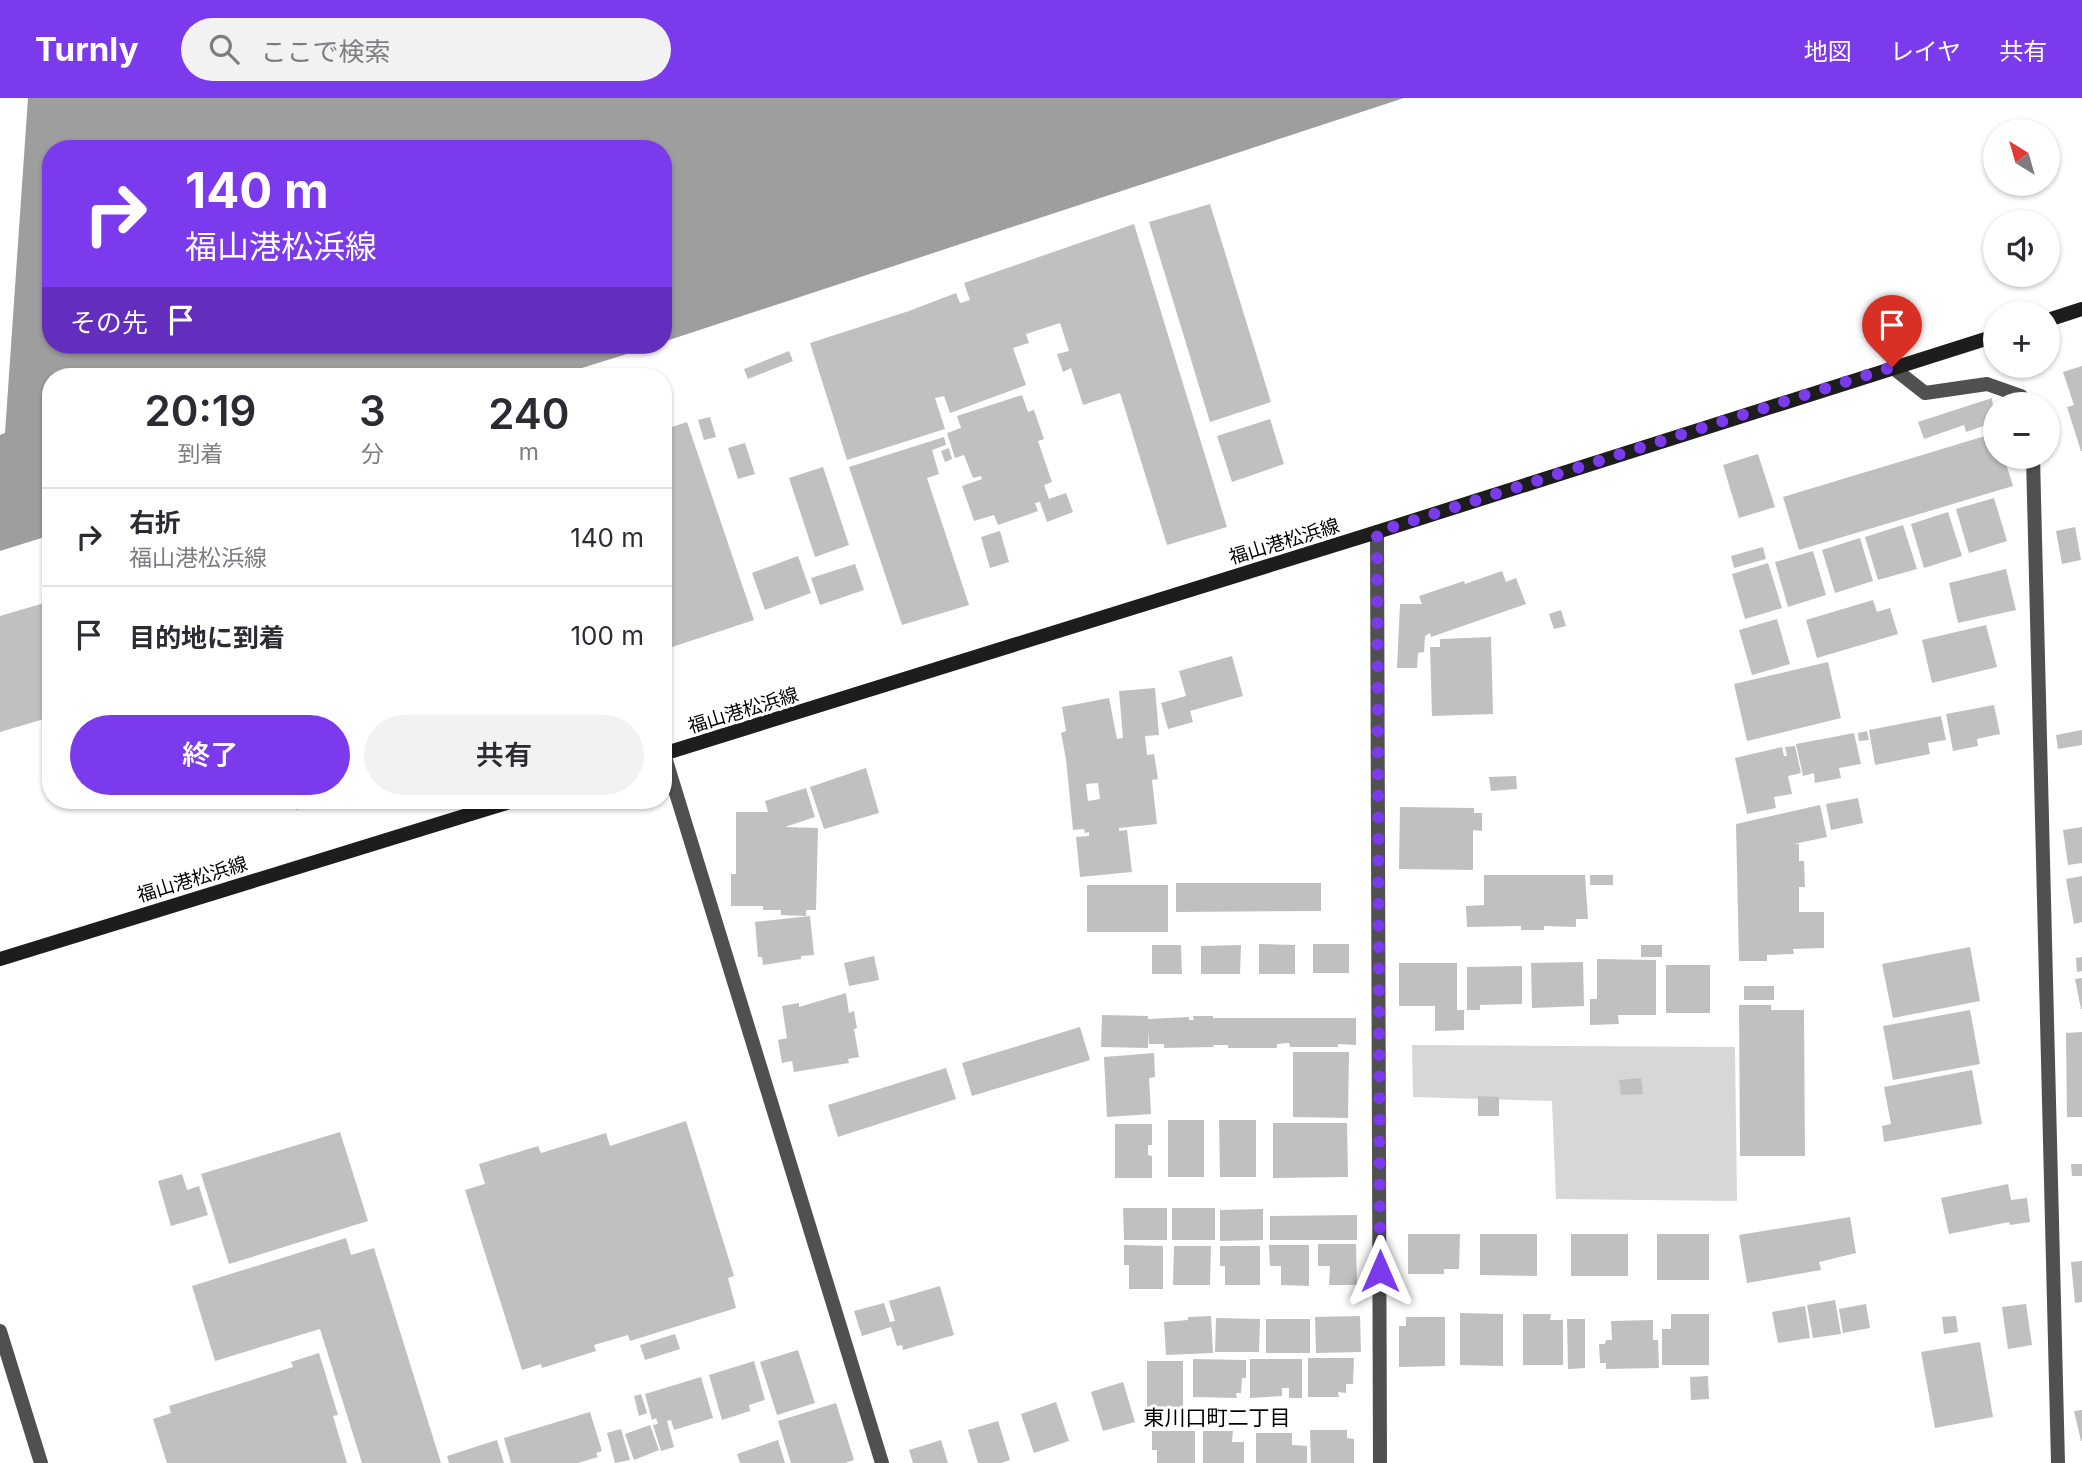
<!DOCTYPE html>
<html lang="ja">
<meta charset="utf-8">
<style>
:root{--surface:#fff;--page:#f2f2f3;--text:#2b2b33;--muted:#7c7c81;--line:#e1e1e2;--accent:#7c3aed}
body{margin:0;font-family:Inter,"Noto Sans JP",sans-serif;background:var(--page);color:var(--text);height:100vh;display:flex;flex-direction:column;font-size:26px;white-space:nowrap}
*{box-sizing:border-box;margin:0}
p{font-size:23px;color:var(--muted)}
.icon{flex:none;width:38px;height:38px;fill:none;stroke:currentColor;stroke-width:2;stroke-linecap:round;stroke-linejoin:round}
.map{position:relative;flex:1;overflow:hidden}
.panel{position:absolute;left:42px;top:270px;width:630px;height:441px;display:flex;flex-direction:column;background:var(--surface);border-radius:28px;box-shadow:0 2px 5px #0004}
.panel>*{flex:none}
.top-card{position:absolute;left:42px;top:42px;width:630px;height:214px;border-radius:28px;box-shadow:0 2px 5px #0004;background:#7c3aed;color:#fff;overflow:hidden}
.needle{width:46px;rotate:323deg}
.tools{position:absolute;left:1983px;top:21px;display:grid;gap:14px}
.tools a{display:grid;place-items:center;width:77px;height:77px;border-radius:50%;background:var(--surface);box-shadow:0 2px 5px #0004;font-size:35px}
.pin{position:absolute;display:grid;place-items:center;width:60px;height:60px;color:#fff;margin:-72px -30px;border-radius:50% 50% 50% 0;rotate:-45deg;box-shadow:0 0 7px #0007}
.pin .icon{rotate:45deg}
.me{position:absolute;width:77px;margin:-38px;rotate:0deg;stroke-linejoin:round;filter:drop-shadow(0 0 5px #0008)}
.turn{display:flex;align-items:center;gap:24px;height:147px;padding:0 28px;font-size:32px}
.turn .icon{width:91px;height:91px;stroke-width:2.5}
.turn b{display:block;font-size:49px;line-height:60px}
.then{display:flex;align-items:center;height:66px;padding:0 28px;background:#0003;gap:14px;font-size:26px}
.eta{display:flex;justify-content:space-evenly;align-items:center;height:119px;text-align:center}
.eta b{font-size:42px;font-weight:600;line-height:49px}
.primary-button{display:flex;gap:14px;margin-top:auto;padding:14px 28px}
.primary-button a{flex:1;height:80px;border-radius:42px;background:var(--accent);color:#fff;font-size:28px;font-weight:600;line-height:80px;text-align:center}
.primary-button a+a{background:var(--page);color:var(--text)}
ul{padding:0;list-style:none}
li{display:flex;align-items:center;gap:21px;height:98px;padding:0 28px;border-top:2px solid var(--line)}
li div{flex:1}
li b{display:block;font-size:26px}
li em{font-style:normal}
header{display:flex;align-items:center;gap:42px;box-sizing:border-box;height:98px;padding:0 35px;background:var(--accent);color:#fff}
header strong{font-size:33px}
nav{display:flex;gap:38px;margin-inline-start:auto;font-size:24px}
.search{width:490px;height:63px;background:var(--page);display:flex;align-items:center;gap:18px;box-sizing:border-box;padding:0 24px;border-radius:38px;color:var(--muted);font-size:26px}
.map>svg:first-child{display:block}
.green{fill:#d7d7d7}
.water{fill:#9e9e9e}
.building{fill:#c0c0c0;fill-rule:evenodd}
.lines{fill:none;stroke-linecap:round;stroke-linejoin:round}
.minor{stroke:#505050;stroke-width:14}
.tertiary{stroke:#505050;stroke-width:14}
.secondary{stroke:#1d1d1d;stroke-width:14}
.route{stroke:#7c3aed;stroke-width:12;stroke-dasharray:0 21.6}
.labels{text-anchor:middle;stroke-width:6;stroke-linejoin:round;paint-order:stroke}
.street-label{font-size:19px;fill:#000;stroke:#fff}
.neighbourhood-label{font-size:21px;fill:#000;stroke:#fff}
</style>
<header>
<strong>Turnly</strong>
<div class="search"><svg class="icon" aria-label="search" viewBox="0 0 24 24"><circle cx="10" cy="10" r="6"/><path d="M15 15l6 6"/></svg>ここで検索</div>
<nav><a>地図</a><a>レイヤ</a><a>共有</a></nav>
</header>
<div class="map">
<svg width="2082" height="1365" viewBox="0 0 2082 1365">
<rect width="100%" height="100%" fill="#fff"/>
<polygon class="green" points="1412,947 1735,949 1737,1103 1556,1101 1552,1003 1413,999"/>
<polygon class="water" points="28,0 1404,0 663,244 663,51 51,51 51,247 656,247 556,278 51,278 51,437 0,453 0,337 5,335"/>
<g class="building">
<polygon points="1210,106 1271,304 1210,324 1149,124"/>
<polygon points="1134,126 1227,429 1167,447 1120,295 1083,307 1071,270 1063,274 1057,256 1069,253 1060,225 1026,236 1029,245 1013,250 1026,287 950,315 944,298 935,300 945,331 847,362 810,245 909,213 956,195 960,205 970,202 964,185"/>
<polygon points="789,253 793,263 748,281 744,271"/>
<polygon points="2082,268 2082,353 2081,353 2067,309 2074,307 2063,274"/>
<polygon points="1022,297 1028,314 1034,312 1044,341 1038,343 1052,384 1044,387 1049,401 1066,395 1073,414 1047,424 1040,404 1035,405 1038,413 998,427 994,417 974,423 962,388 982,381 981,378 973,380 964,357 955,360 947,335 961,330 957,318"/>
<polygon points="1992,300 1995,324 1966,334 1964,327 1924,341 1918,324"/>
<polygon points="710,319 716,339 704,342 698,322"/>
<polygon points="1270,321 1284,366 1232,384 1217,338"/>
<polygon points="687,324 754,522 663,552 663,332"/>
<polygon points="1995,335 1995,359 2004,359 2013,388 1799,452 1783,399"/>
<polygon points="944,339 946,347 932,352 939,376 927,380 969,507 902,527 849,369"/>
<polygon points="745,345 755,376 738,381 728,350"/>
<polygon points="949,350 952,361 945,364 941,353"/>
<polygon points="1758,356 1775,409 1739,420 1723,367"/>
<polygon points="823,369 849,447 815,459 789,380"/>
<polygon points="1994,400 2007,443 1969,455 1956,411"/>
<polygon points="1948,414 1962,458 1924,470 1911,426"/>
<polygon points="1903,427 1917,471 1878,482 1865,439"/>
<polygon points="2075,429 2081,462 2062,466 2056,433"/>
<polygon points="1000,433 1009,464 990,470 981,439"/>
<polygon points="1860,440 1873,483 1835,495 1822,452"/>
<polygon points="1763,449 1766,461 1734,470 1731,458"/>
<polygon points="1813,453 1826,497 1788,509 1775,464"/>
<polygon points="798,458 811,495 765,512 752,475"/>
<polygon points="1768,465 1782,510 1745,521 1732,476"/>
<polygon points="855,466 864,492 820,507 811,480"/>
<polygon points="2006,471 2016,512 1958,525 1949,485"/>
<polygon points="1502,473 1506,484 1516,480 1526,506 1431,539 1430,535 1425,538 1424,554 1418,555 1417,570 1397,570 1400,506 1422,506 1419,498 1464,483 1465,486"/>
<polygon points="1873,502 1877,514 1890,510 1898,536 1817,560 1806,522"/>
<polygon points="51,503 51,619 0,634 0,518"/>
<polygon points="1561,512 1566,528 1554,531 1549,516"/>
<polygon points="1777,521 1790,566 1752,577 1739,532"/>
<polygon points="1986,527 1997,569 1932,585 1922,542"/>
<polygon points="1491,539 1493,616 1432,618 1430,549 1440,549 1440,541"/>
<polygon points="1232,558 1243,598 1190,613 1193,624 1168,631 1161,605 1186,598 1179,573"/>
<polygon points="1828,564 1841,620 1747,643 1734,586"/>
<path d="M1155,590L1159,637L1145,638L1147,657L1154,656L1158,681L1152,682L1157,726L1119,730V733L1127,732L1132,774L1080,779L1076,739L1089,738V734L1085,735L1084,731L1073,732L1066,661L1061,635L1066,633L1062,609L1109,600L1117,641L1123,640L1119,593ZM1098,685L1100,701L1088,703L1086,686Z"/>
<polygon points="1994,607 2000,636 1977,641 1978,648 1953,653 1946,616"/>
<polygon points="1941,618 1946,642 1928,645 1930,656 1875,667 1869,632"/>
<polygon points="2082,632 2082,647 2058,651 2056,637"/>
<polygon points="1867,633 1869,642 1859,643 1858,635"/>
<polygon points="1854,635 1861,666 1839,670 1841,680 1815,685 1814,675 1803,678 1796,646"/>
<polygon points="1795,648 1801,675 1788,678 1792,696 1774,699 1776,710 1747,716 1735,660 1782,649 1784,658 1787,658 1785,649"/>
<polygon points="866,670 879,715 824,731 810,689"/>
<polygon points="1516,678 1517,691 1491,693 1489,679"/>
<polygon points="806,690 815,719 785,729 818,730 816,812 806,812 806,818 781,817 781,812 763,812 763,808 731,808 731,776 736,776 736,714 768,714 765,703"/>
<polygon points="1858,700 1863,725 1831,732 1826,706"/>
<polygon points="293,702 327,702 296,712"/>
<polygon points="1820,707 1827,739 1794,746 1799,746 1799,763 1804,763 1805,789 1799,789 1799,814 1824,814 1824,850 1793,851 1794,856 1767,857 1767,863 1739,863 1736,726"/>
<polygon points="1400,709 1474,710 1474,715 1482,715 1482,733 1473,732 1473,772 1399,771"/>
<polygon points="2082,729 2082,765 2068,767 2063,732"/>
<polygon points="1484,777 1585,777 1588,821 1576,821 1576,829 1544,828 1544,832 1521,832 1521,828 1467,829 1466,808 1484,807"/>
<rect x="1590" y="777" width="23" height="10"/>
<polygon points="2082,778 2082,824 2074,826 2066,781"/>
<polygon points="1176,785 1321,785 1321,813 1176,814"/>
<rect x="1087" y="787" width="81" height="47"/>
<polygon points="810,818 814,857 801,858 801,861 763,867 762,859 758,859 755,824"/>
<polygon points="1259,846 1295,847 1295,876 1259,876"/>
<rect x="1313" y="846" width="36" height="29"/>
<polygon points="1152,847 1181,847 1182,876 1152,876"/>
<polygon points="1241,847 1240,876 1201,876 1201,848"/>
<rect x="1641" y="847" width="21" height="12"/>
<polygon points="1970,849 1980,903 1893,920 1882,866"/>
<polygon points="874,858 879,882 849,888 844,865"/>
<polygon points="2082,859 2082,873 2077,874 2076,860"/>
<polygon points="1597,861 1656,862 1656,917 1618,917 1619,926 1590,927 1590,901 1597,901"/>
<polygon points="1583,864 1584,908 1532,910 1531,865"/>
<polygon points="1399,865 1457,865 1457,912 1464,912 1464,932 1435,933 1435,908 1399,908"/>
<rect x="1666" y="867" width="44" height="48"/>
<polygon points="1522,868 1522,906 1480,907 1480,912 1467,912 1467,869"/>
<polygon points="2082,880 2082,911 2081,911 2075,881"/>
<rect x="1744" y="888" width="30" height="14"/>
<polygon points="846,895 849,915 854,913 857,930 854,931 859,959 848,961 849,965 794,974 792,963 782,965 778,942 787,940 782,908 799,905 799,909"/>
<polygon points="1739,907 1771,907 1771,912 1804,912 1805,1058 1740,1058"/>
<polygon points="1970,912 1980,966 1893,982 1883,928"/>
<polygon points="1102,917 1148,918 1148,921 1189,919 1189,922 1194,922 1193,918 1213,918 1213,920 1356,920 1356,947 1338,946 1338,949 1290,949 1289,945 1277,946 1277,950 1228,950 1228,947 1213,947 1214,949 1164,950 1164,946 1149,946 1148,933 1148,950 1101,949"/>
<polygon points="1080,929 1090,962 972,998 962,965"/>
<polygon points="2082,934 2082,1019 2067,1019 2066,935"/>
<polygon points="1293,954 1349,954 1348,1020 1293,1019"/>
<polygon points="1154,955 1155,979 1149,980 1151,1016 1107,1019 1104,959"/>
<polygon points="946,970 956,1001 838,1039 828,1007"/>
<polygon points="1972,972 1982,1026 1884,1044 1882,1028 1891,1026 1884,989"/>
<polygon points="1641,980 1643,996 1621,997 1619,982"/>
<polygon points="1478,998 1499,999 1499,1018 1478,1018"/>
<rect x="1168" y="1022" width="36" height="57"/>
<polygon points="1219,1022 1256,1022 1256,1079 1220,1079"/>
<polygon points="686,1023 734,1178 728,1180 736,1210 630,1243 628,1237 594,1247 596,1253 542,1270 541,1266 522,1272 465,1092 485,1086 479,1066 538,1048 541,1055 606,1035 610,1048"/>
<polygon points="1273,1025 1347,1025 1348,1079 1273,1080"/>
<polygon points="1115,1026 1152,1026 1152,1047 1148,1047 1148,1057 1152,1058 1152,1080 1115,1080"/>
<polygon points="340,1034 368,1123 229,1166 201,1076"/>
<polygon points="2071,1066 2082,1066 2082,1078 2072,1078"/>
<polygon points="182,1076 187,1092 199,1088 208,1117 171,1128 158,1083"/>
<polygon points="2008,1086 2011,1102 2027,1100 2030,1124 2010,1127 2009,1124 1949,1136 1941,1100"/>
<polygon points="1123,1110 1167,1110 1167,1142 1124,1142"/>
<rect x="1172" y="1110" width="43" height="32"/>
<polygon points="1263,1111 1263,1142 1220,1143 1220,1112"/>
<polygon points="1357,1117 1357,1142 1270,1142 1270,1118"/>
<polygon points="1850,1119 1856,1155 1819,1164 1821,1172 1747,1185 1739,1137"/>
<polygon points="1408,1136 1460,1136 1459,1171 1444,1171 1444,1176 1408,1176"/>
<polygon points="1480,1136 1537,1136 1537,1178 1480,1177"/>
<rect x="1571" y="1136" width="57" height="42"/>
<rect x="1657" y="1136" width="52" height="46"/>
<polygon points="346,1140 351,1157 374,1150 441,1365 362,1365 320,1231 215,1263 192,1188"/>
<polygon points="1318,1146 1356,1146 1357,1187 1329,1187 1330,1168 1318,1168"/>
<polygon points="1124,1147 1163,1148 1163,1191 1129,1191 1129,1167 1124,1167"/>
<polygon points="1269,1147 1309,1147 1309,1188 1281,1187 1281,1168 1270,1168"/>
<polygon points="1174,1148 1211,1148 1210,1187 1173,1187"/>
<polygon points="1220,1148 1260,1148 1260,1187 1225,1187 1225,1168 1220,1168"/>
<polygon points="2082,1163 2082,1204 2075,1205 2071,1164"/>
<polygon points="940,1188 954,1237 903,1252 902,1247 897,1248 891,1229 862,1238 854,1213 884,1205 890,1224 895,1223 889,1203"/>
<polygon points="1835,1202 1841,1236 1813,1240 1807,1207"/>
<polygon points="1866,1206 1870,1230 1843,1235 1839,1211"/>
<polygon points="2026,1206 2032,1247 2008,1251 2002,1209"/>
<polygon points="1805,1208 1810,1240 1778,1245 1772,1214"/>
<polygon points="1460,1215 1503,1216 1503,1268 1460,1267"/>
<polygon points="1523,1216 1551,1216 1550,1222 1563,1222 1563,1267 1523,1267"/>
<polygon points="1671,1216 1709,1216 1709,1267 1662,1267 1662,1231 1671,1231"/>
<polygon points="1211,1218 1213,1255 1166,1257 1164,1224 1188,1222 1188,1219"/>
<polygon points="1360,1218 1361,1254 1316,1255 1315,1219"/>
<polygon points="1956,1218 1958,1234 1944,1236 1942,1219"/>
<polygon points="1406,1219 1445,1219 1445,1268 1399,1269 1399,1228 1406,1228"/>
<polygon points="1216,1220 1260,1221 1259,1254 1215,1254"/>
<rect x="1266" y="1221" width="44" height="34"/>
<polygon points="1567,1221 1585,1221 1585,1270 1568,1271"/>
<polygon points="1653,1222 1653,1242 1658,1242 1659,1270 1606,1271 1606,1265 1600,1265 1599,1246 1605,1246 1606,1242 1612,1242 1611,1223"/>
<polygon points="675,1236 680,1251 645,1262 640,1247"/>
<polygon points="1980,1244 1993,1319 1935,1330 1921,1254"/>
<polygon points="798,1252 815,1305 777,1317 760,1264"/>
<polygon points="319,1255 338,1317 333,1318 347,1365 167,1365 153,1321 171,1315 169,1308 293,1269 291,1264"/>
<polygon points="1308,1260 1354,1260 1353,1286 1346,1286 1346,1295 1338,1294 1339,1299 1308,1299"/>
<polygon points="1193,1261 1246,1262 1246,1280 1242,1280 1241,1295 1236,1295 1237,1300 1193,1299"/>
<polygon points="1250,1261 1302,1261 1302,1300 1289,1300 1289,1290 1282,1290 1282,1298 1250,1300"/>
<polygon points="754,1263 765,1302 749,1307 750,1313 722,1322 709,1277"/>
<rect x="1147" y="1263" width="36" height="54"/>
<polygon points="1708,1278 1709,1301 1691,1302 1690,1279"/>
<polygon points="701,1279 713,1320 674,1332 671,1322 667,1323 674,1349 661,1353 653,1327 658,1326 656,1320 652,1322 645,1296"/>
<polygon points="1123,1284 1135,1324 1103,1333 1091,1294"/>
<polygon points="641,1296 647,1315 639,1318 634,1298"/>
<polygon points="1056,1304 1069,1343 1034,1355 1021,1316"/>
<polygon points="836,1305 854,1362 845,1365 791,1365 778,1323"/>
<polygon points="2082,1312 2082,1343 2081,1343 2074,1313"/>
<polygon points="590,1314 602,1353 596,1355 598,1359 578,1365 511,1365 504,1340"/>
<polygon points="998,1323 1010,1362 1001,1365 978,1365 968,1332"/>
<polygon points="650,1327 659,1352 634,1362 625,1336"/>
<polygon points="621,1331 630,1362 615,1365 607,1335"/>
<polygon points="1310,1332 1347,1332 1347,1340 1354,1341 1354,1365 1311,1365"/>
<polygon points="1152,1333 1195,1333 1195,1365 1157,1365 1157,1352 1152,1352"/>
<polygon points="1203,1333 1233,1333 1232,1344 1244,1344 1244,1365 1203,1365"/>
<polygon points="1256,1335 1292,1335 1292,1347 1307,1348 1307,1365 1256,1365"/>
<polygon points="497,1342 504,1365 449,1365 447,1358"/>
<polygon points="778,1342 785,1365 740,1365 737,1356"/>
<polygon points="941,1342 948,1365 913,1365 909,1352"/>
</g>
<g class="lines">
<g class="minor">
<polyline points="1892,269 1925,295 1987,286 2021,298 2025,306"/>
<polyline points="2033,359 2058,1365"/>
<polyline points="1377,434 1380,1365"/>
<polyline points="664,656 882,1365"/>
</g>
<polyline class="tertiary" points="0,1233 41,1365"/>
<g class="secondary">
<polyline points="2048,222 2082,211"/>
<polyline points="663,656 1377,434 1995,238"/>
<polyline points="0,861 516,702"/>
</g>
</g>
<g class="lines">
<polyline class="route" points="1380,1173 1377,434 1892,269"/>
</g>
<g class="labels">
<g class="street-label">
<text transform="translate(1284 443) rotate(-17)" y="7">福山港松浜線</text>
<text transform="translate(743 612) rotate(-17)" y="7">福山港松浜線</text>
<text transform="translate(192 781) rotate(-17)" y="7">福山港松浜線</text>
</g>
<g class="neighbourhood-label">
<text x="1217" y="1327">東川口町二丁目</text>
</g>
</g>
</svg>
<div class="tools">
<a><svg class="needle" viewBox="-14 -14 28 28"><path d="M0-13l5 13h-10z" fill="#e53935"/><path d="M0 13l5-13h-10z" fill="#7c7c81"/></svg></a>
<a><svg class="icon" aria-label="sound" viewBox="0 0 24 24"><path d="M4 9h4l5-4v14l-5-4H4zM17 9q2 3 0 6"/></svg></a>
<a>+</a>
<a>−</a>
</div>
<div class="pin" style="left:1892px;top:269px;background:#d93025"><svg class="icon" aria-label="arrive" viewBox="0 0 24 24"><path d="M6 21V4h12l-3 4 3 4H6"/></svg></div>
<svg class="me" style="left:1380px;top:1173px" viewBox="-20 -20 40 40"><path d="M0-17L14 15 0 8-14 15z" fill="#7c3aed" stroke="#fff" stroke-width="4"/></svg>
<div class="top-card">
<div class="turn"><svg class="icon" aria-label="right" viewBox="0 0 24 24"><path d="M7 20v-9h11M14 6l5 5-5 5"/></svg><div><b>140 m</b>福山港松浜線</div></div>
<div class="then">その先<svg class="icon" aria-label="arrive" viewBox="0 0 24 24"><path d="M6 21V4h12l-3 4 3 4H6"/></svg></div>
</div>
<section class="panel">
<div class="eta">
<div><b>20:19</b><p>到着</p></div>
<div><b>3</b><p>分</p></div>
<div><b>240</b><p>m</p></div>
</div>
<ul>
<li><svg class="icon" aria-label="right" viewBox="0 0 24 24"><path d="M7 20v-9h11M14 6l5 5-5 5"/></svg><div><b>右折</b><p>福山港松浜線</p></div><em>140 m</em></li>
<li><svg class="icon" aria-label="arrive" viewBox="0 0 24 24"><path d="M6 21V4h12l-3 4 3 4H6"/></svg><div><b>目的地に到着</b></div><em>100 m</em></li>
</ul>
<div class="primary-button"><a>終了</a><a>共有</a></div>
</section>
</div>
